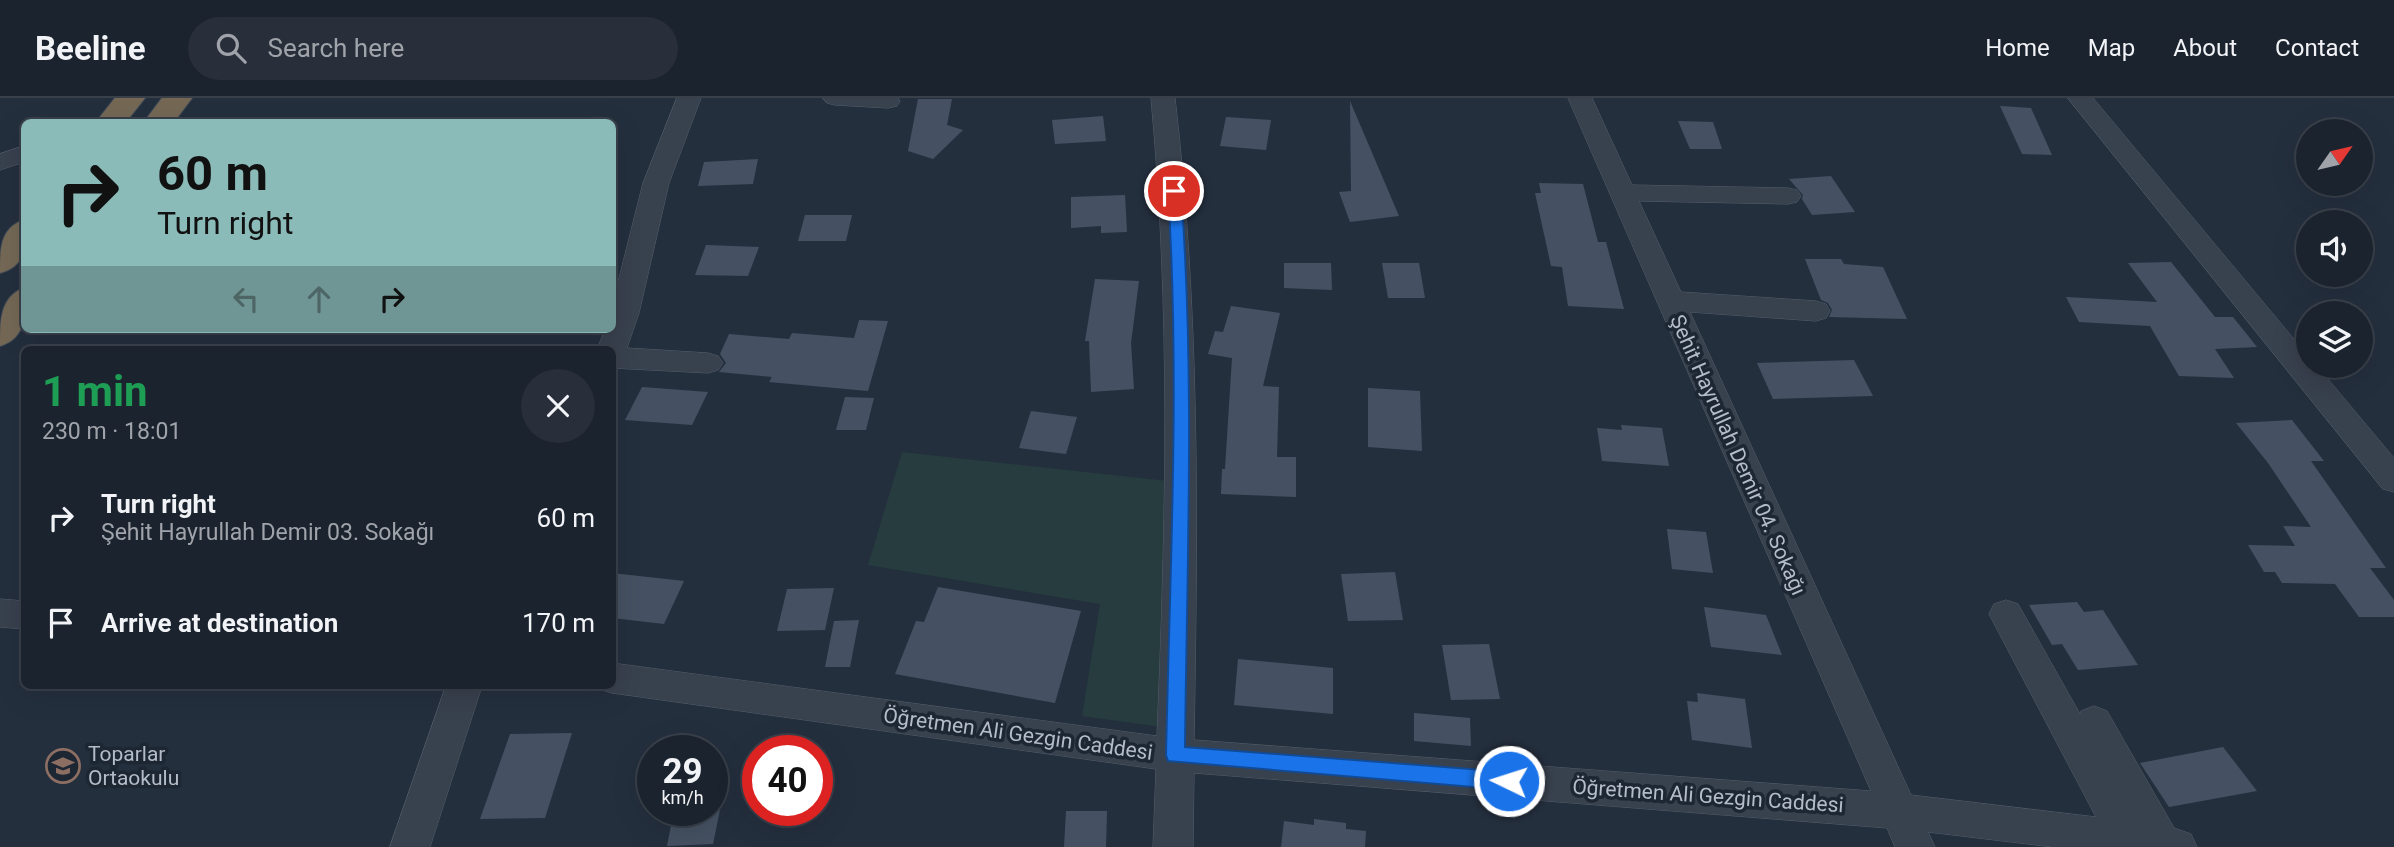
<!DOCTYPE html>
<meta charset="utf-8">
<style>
:root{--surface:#1b232e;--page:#282f3a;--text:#f1f3f6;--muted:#a0a4aa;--line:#39404a}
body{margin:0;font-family:Roboto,sans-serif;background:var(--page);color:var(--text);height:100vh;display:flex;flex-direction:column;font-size:26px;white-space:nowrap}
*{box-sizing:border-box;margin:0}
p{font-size:23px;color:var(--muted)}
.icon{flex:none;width:38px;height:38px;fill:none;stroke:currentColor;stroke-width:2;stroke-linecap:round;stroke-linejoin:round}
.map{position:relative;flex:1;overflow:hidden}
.side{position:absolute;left:21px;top:248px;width:595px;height:343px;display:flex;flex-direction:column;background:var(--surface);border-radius:10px;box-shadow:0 7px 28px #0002,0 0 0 2px var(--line)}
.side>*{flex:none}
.hud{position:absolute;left:21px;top:21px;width:595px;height:214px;border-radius:10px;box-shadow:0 7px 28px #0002,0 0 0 2px var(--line);background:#8bbbb9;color:#111;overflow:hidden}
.needle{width:46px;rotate:56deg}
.controls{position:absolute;left:2296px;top:21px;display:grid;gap:14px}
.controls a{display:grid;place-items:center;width:77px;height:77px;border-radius:50%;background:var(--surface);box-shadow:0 7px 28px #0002,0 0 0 2px var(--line);font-size:35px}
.speed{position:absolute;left:637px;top:637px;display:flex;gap:14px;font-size:35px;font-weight:700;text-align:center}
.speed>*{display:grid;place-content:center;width:91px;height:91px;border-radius:50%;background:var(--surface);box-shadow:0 7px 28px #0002,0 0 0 2px var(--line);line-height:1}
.speed small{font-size:18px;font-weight:400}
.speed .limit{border:10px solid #d22;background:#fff;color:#111}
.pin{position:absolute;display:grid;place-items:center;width:60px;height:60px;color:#fff;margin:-30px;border:4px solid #fff;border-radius:50%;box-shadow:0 2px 7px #0007}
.me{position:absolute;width:77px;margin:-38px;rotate:274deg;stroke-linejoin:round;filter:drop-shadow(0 0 5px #0008)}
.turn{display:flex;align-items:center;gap:24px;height:147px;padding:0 21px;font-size:32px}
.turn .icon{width:91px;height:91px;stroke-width:2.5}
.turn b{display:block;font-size:49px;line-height:60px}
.lanes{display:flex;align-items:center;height:66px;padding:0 21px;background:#0003;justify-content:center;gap:35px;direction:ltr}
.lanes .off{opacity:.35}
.round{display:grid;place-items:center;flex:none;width:74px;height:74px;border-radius:37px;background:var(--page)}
.overview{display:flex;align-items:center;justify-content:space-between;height:119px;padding:0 21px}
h1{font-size:42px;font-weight:700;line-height:52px;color:#1e9e55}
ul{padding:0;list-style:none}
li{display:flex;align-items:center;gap:21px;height:105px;padding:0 21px}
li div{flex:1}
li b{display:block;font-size:26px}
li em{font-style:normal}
header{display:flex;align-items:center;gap:42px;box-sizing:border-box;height:98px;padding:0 35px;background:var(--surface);border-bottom:2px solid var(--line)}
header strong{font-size:33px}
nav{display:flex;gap:38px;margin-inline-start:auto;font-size:24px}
.search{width:490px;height:63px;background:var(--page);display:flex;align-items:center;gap:18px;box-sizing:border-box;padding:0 24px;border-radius:38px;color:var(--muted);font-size:26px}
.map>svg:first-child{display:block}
.green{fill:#263c3f}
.building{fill:#455162}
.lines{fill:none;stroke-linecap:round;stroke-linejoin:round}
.minor-casing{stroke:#565f6c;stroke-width:1}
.highway-casing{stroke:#434c59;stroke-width:2}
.minor{fill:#38414e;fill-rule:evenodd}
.highway{fill:#746855;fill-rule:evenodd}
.route{fill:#1a73e8;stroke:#114b97;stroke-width:2}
.labels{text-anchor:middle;stroke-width:7;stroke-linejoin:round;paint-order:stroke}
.street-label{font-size:21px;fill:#b4bcc9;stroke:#1d2633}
.poi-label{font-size:21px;fill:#b4bcc9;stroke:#1d2633;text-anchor:start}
</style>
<header>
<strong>Beeline</strong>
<div class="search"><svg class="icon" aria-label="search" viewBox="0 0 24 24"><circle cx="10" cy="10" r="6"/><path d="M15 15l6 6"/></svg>Search here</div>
<nav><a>Home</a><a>Map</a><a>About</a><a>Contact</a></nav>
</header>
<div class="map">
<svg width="2394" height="749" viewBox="0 0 2394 749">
<rect width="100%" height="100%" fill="#242f3e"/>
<polygon class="green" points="902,354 1168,383 1162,629 1082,618 1100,506 868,467"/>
<g class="building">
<polygon points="918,1 952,1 947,27 963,32 933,61 908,53"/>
<polygon points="1350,3 1399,118 1350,124 1339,94 1351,93"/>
<polygon points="2000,8 2031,10 2052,57 2022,56"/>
<polygon points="1103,18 1106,43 1055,46 1052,22"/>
<polygon points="1226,19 1271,22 1266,52 1220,48"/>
<polygon points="1678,23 1713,24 1722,51 1690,51"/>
<polygon points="758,61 753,86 698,88 704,64"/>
<polygon points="1831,78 1855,114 1812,117 1802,101 1803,97 1789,81"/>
<polygon points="1539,85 1583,86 1598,144 1606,144 1624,211 1568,208 1562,169 1551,168 1535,95 1541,95"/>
<polygon points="1125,97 1127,134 1101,135 1101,128 1071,130 1071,99"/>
<polygon points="805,117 852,117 846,143 798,143"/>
<polygon points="706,147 759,149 748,178 695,177"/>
<polygon points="1805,161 1841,161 1844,166 1883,169 1907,221 1829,219 1832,212 1828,205 1821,202"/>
<polygon points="2171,164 2215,219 2233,219 2257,249 2215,251 2234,280 2179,278 2150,228 2079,224 2066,199 2157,204 2128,165"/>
<polygon points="1284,165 1331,165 1332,192 1284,190"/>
<polygon points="1382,165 1419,165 1425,200 1388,200"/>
<polygon points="1095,181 1139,183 1131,245 1134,291 1091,294 1089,243 1085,243"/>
<polygon points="1231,208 1280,215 1263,288 1279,289 1277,359 1296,359 1296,399 1221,396 1222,371 1225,371 1232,260 1208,256 1215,233 1223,234"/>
<polygon points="859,222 888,223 868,293 769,284 772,279 719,274 726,265 720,256 729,236 789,241 792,235 854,240"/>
<polygon points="1854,262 1873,298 1773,301 1757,265"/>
<polygon points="642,289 708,294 692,327 625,322"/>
<polygon points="1368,290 1420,293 1422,353 1368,349"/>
<polygon points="845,299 874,300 866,332 836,332"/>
<polygon points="1031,313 1077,319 1066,356 1019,350"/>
<polygon points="2292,322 2324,363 2311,363 2386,470 2370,470 2394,502 2394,519 2359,519 2335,486 2282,485 2275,474 2264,474 2248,447 2295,448 2283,428 2311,429 2268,365 2236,325"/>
<polygon points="1621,327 1662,330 1669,368 1602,363 1597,330 1622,332"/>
<polygon points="1667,431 1706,434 1713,475 1672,471"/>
<polygon points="1395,474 1403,522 1348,523 1341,476"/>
<polygon points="612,475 684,483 664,526 612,520"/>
<polygon points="938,489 1081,513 1055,605 895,576 916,523 924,524"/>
<polygon points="834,490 825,532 777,533 787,491"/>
<polygon points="2077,504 2084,514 2103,512 2138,567 2078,572 2062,546 2052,547 2029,507"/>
<polygon points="1704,509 1766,517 1782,557 1711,549"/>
<polygon points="859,522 850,569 825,569 834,523"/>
<polygon points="1489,546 1500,601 1451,602 1442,547"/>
<polygon points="1238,561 1333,570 1333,616 1234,607"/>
<polygon points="1697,595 1745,601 1752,650 1692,642 1687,603 1698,604"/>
<polygon points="1414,615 1470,620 1471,648 1414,643"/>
<polygon points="572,635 545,720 480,721 510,636"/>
<polygon points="2223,649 2257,693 2169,709 2140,665"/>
<polygon points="674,712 720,712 713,746 667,748"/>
<polygon points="1066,713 1107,713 1106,749 1064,749"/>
<polygon points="1314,721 1346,725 1346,731 1366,733 1365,749 1281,749 1284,723 1314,727"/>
</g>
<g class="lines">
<g class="minor-casing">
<g id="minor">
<polygon points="677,0 701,0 669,85 639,215 627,250 708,255 718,258 723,265 718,272 708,275 612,270 612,252 597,252 605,231 612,231 612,208 643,85"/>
<polygon points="823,0 898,0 900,3 897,8 888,10 835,7 827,5"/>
<path d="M1151,0H1175C1200,215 1198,426 1194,642L1871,693L1568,0H1592L1632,87L1788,90L1797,92L1801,98L1797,104L1788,106L1639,103L1681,194L1816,203L1826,206L1830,213L1826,220L1816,223L1690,214L1911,697L2096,719L1989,516L1994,506L2006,502L2018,506L2080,616L2081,613L2094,608L2107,613L2174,730L2191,736L2197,749H2053L1928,734L1935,749H1895L1887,730L1194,675L1193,749H1153L1156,671L612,595L599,591L598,588H612V565L1157,638C1166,424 1171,214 1151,0Z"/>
<polygon points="2068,0 2093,0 2308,258 2308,268 2317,268 2394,360 2394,394 2383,391"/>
<polygon points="111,17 120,19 123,24 98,24 101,19"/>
<polygon points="24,48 24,64 0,72 0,56"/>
<polygon points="0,501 24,503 24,531 0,529"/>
<polygon points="446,588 482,588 430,749 390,749"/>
</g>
</g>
<g class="highway-casing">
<g id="highway">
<polygon points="115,0 145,0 126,24 96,24"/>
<polygon points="162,0 192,0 174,24 144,24"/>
<path d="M24,122C26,146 27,168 0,175C0,151 0,130 24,122Z"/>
<path d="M24,190C26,214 27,240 0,248C0,223 0,199 24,190Z"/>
</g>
</g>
<use href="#minor" class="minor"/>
<use href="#highway" class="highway"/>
</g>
<path class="route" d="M1174,89L1181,93C1195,278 1187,464 1185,649L1509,674L1516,677L1518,683L1516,689L1509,692L1168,663L1166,657C1170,469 1180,281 1168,93Z"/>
<defs>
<g id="school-ring" transform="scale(1.75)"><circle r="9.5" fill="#1d2633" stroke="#8d6e63" stroke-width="1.5"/><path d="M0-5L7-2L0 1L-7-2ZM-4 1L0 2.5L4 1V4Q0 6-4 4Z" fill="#8d6e63"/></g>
</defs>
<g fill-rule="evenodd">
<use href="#school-ring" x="63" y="668"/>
</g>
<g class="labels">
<g class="street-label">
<text transform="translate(1738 357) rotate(66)" y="7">Şehit Hayrullah Demir 04. Sokağı</text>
<text transform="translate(1018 636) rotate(8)" y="7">Öğretmen Ali Gezgin Caddesi</text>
<text transform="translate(1708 698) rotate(4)" y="7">Öğretmen Ali Gezgin Caddesi</text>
</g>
<g class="poi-label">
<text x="88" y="663">Toparlar<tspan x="88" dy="24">Ortaokulu</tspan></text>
</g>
</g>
</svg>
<div class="controls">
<a><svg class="needle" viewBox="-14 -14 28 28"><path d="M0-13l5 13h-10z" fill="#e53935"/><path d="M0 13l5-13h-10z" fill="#a0a4aa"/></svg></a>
<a><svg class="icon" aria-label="sound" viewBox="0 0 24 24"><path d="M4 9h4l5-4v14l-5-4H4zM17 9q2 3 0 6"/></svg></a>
<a><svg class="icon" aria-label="layers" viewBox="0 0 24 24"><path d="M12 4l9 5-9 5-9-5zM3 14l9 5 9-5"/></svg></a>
</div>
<div class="speed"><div>29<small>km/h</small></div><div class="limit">40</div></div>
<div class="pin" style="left:1174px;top:93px;background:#d93025"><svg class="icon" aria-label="arrive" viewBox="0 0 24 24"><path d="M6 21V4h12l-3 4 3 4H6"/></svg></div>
<svg class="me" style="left:1509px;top:683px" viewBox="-20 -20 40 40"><circle r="17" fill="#1a73e8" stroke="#fff" stroke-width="3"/><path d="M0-11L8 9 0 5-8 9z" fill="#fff"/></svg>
<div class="hud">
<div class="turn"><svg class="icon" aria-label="right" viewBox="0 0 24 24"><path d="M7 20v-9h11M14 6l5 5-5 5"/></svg><div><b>60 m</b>Turn right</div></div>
<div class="lanes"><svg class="icon off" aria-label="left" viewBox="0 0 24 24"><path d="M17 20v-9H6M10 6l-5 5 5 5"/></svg><svg class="icon off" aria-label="ahead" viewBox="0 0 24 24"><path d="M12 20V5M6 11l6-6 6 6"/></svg><svg class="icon" aria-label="right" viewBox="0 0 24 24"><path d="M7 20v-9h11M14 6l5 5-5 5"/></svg></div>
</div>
<section class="side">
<div class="overview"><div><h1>1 min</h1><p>230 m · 18:01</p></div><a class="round"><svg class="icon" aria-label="close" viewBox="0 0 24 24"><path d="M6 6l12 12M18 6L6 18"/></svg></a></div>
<ul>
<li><svg class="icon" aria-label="right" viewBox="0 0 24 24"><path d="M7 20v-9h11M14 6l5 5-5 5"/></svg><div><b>Turn right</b><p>Şehit Hayrullah Demir 03. Sokağı</p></div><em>60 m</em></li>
<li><svg class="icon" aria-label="arrive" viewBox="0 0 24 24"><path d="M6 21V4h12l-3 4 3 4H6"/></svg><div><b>Arrive at destination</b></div><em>170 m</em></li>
</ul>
</section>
</div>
